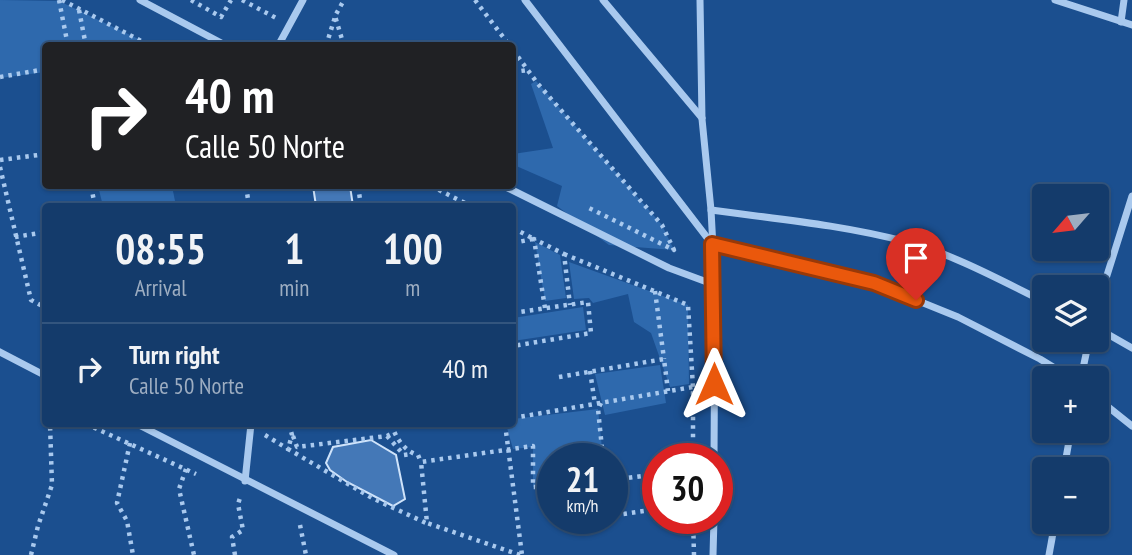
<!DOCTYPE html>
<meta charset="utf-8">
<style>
:root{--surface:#143b6b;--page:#214673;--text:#f1f3f6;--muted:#9dadc1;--line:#33557e}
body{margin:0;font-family:"PT Sans Narrow",sans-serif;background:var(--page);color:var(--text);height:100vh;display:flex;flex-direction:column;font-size:26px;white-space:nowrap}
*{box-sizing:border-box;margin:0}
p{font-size:23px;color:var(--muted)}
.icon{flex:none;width:38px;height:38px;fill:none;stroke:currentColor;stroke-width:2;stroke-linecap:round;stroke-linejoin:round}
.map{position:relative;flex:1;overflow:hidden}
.panel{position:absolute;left:42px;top:203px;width:474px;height:224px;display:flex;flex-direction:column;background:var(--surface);border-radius:7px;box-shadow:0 2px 5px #0004,0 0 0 2px var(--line)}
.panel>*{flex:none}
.hud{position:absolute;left:42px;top:42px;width:474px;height:147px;border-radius:7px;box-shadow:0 2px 5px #0004,0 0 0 2px var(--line);background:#202124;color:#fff;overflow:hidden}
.needle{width:46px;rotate:242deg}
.tools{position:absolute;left:1032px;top:184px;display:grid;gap:14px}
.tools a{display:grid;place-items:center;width:77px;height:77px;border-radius:7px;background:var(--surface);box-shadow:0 2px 5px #0004,0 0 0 2px var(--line);font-size:35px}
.speed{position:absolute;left:537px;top:443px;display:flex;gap:14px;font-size:35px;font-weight:700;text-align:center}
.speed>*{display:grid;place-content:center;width:91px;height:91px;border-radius:50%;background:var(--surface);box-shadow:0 2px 5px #0004,0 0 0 2px var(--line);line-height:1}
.speed small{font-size:18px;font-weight:400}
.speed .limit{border:10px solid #d22;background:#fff;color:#111}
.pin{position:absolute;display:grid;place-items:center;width:60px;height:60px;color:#fff;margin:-72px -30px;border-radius:50% 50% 50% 0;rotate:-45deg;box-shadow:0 0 7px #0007}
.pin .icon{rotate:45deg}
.me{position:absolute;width:77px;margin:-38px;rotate:0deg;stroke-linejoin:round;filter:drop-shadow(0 0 5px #0008)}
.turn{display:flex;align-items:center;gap:24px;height:147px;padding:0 28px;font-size:32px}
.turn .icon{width:91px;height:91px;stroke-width:2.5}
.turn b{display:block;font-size:49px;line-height:60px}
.eta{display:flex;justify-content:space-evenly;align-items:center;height:119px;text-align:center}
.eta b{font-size:42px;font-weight:600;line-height:49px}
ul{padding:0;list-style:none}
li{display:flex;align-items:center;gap:21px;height:91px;padding:0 28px;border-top:2px solid var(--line)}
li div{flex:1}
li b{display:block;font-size:26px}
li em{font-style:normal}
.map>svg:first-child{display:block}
.green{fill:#2e69ad}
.building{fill:#4478b7;stroke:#cfe3fa;stroke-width:2}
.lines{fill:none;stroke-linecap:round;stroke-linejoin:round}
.path{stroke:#a9c9ee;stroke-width:4.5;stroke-dasharray:3.5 5;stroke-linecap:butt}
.street{stroke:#a9c9ee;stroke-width:7}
.route-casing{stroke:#983908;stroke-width:18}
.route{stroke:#ea580c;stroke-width:12}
</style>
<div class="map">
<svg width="1132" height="555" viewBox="0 0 1132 555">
<rect width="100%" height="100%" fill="#1b4f8f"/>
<g class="green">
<polygon points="0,0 59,1 151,45 46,46 45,72 0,78"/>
<polygon points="536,81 662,225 674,250 609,245 557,206 562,186 514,165 513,166 513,154 553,148 531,84"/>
<polygon points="98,186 172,186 176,206 103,206"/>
<polygon points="535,242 560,255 566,298 545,301"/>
<polygon points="569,262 688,305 689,384 670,387 651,333 634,322 628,294 593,303 589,298 574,299"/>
<polygon points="583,307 586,330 513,341 513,318"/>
<polygon points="660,365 666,403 605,415 595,374"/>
<polygon points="598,409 603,458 553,458 553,485 533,487 533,447 513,449 506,424 513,424 513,419"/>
</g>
<g class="building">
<polygon points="313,186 350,186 353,206 316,206"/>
<polygon points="371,440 396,455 405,499 393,506 347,482 330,470 326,463 333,447"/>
</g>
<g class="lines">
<g class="path">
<polyline points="59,0 68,46"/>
<polyline points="62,0 151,46"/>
<polyline points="191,0 221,17 231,0"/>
<polyline points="242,0 278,19"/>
<polyline points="475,0 510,46"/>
<polyline points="79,10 86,46"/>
<polyline points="326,46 335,17"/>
<polyline points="344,46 335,16 344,0"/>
<polyline points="513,50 538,84 662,225 674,250 589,208"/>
<polyline points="513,72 528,70"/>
<polyline points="0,77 46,69"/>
<polyline points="0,160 46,154"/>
<polyline points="0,167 31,300 46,308"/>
<polyline points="91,186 95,206"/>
<polyline points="246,186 249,206"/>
<polyline points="358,186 361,206"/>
<polyline points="431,186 471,206"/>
<polyline points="513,228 534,239"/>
<polyline points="15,237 46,232"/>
<polyline points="513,243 533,239"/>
<polyline points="564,254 688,305 693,387"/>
<polyline points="655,291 664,359"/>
<polyline points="545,308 534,239 564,254 570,305"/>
<polyline points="513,313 588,302 591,333 513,346"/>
<polyline points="590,371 595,404"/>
<polyline points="559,377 664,359 668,391"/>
<polyline points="601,403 598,409 603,458"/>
<polyline points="513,418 693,387 693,458"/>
<polyline points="86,424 196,474"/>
<polyline points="289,424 292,435 288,449 372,498 426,523"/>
<path d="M392,424C394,436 405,452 418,455L421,462"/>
<polyline points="505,424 522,555"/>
<polyline points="265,435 288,449"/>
<polyline points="293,436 297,447 387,436 393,433"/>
<polyline points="387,436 404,455 411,454"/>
<polyline points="130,443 117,503 127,521 133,555"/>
<polyline points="186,469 179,489 194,555"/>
<polyline points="612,480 658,474"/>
<polyline points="612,488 617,515 658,509"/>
<polyline points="693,518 694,555"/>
<polyline points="300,525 306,555"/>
<polyline points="31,555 38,526 52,485 50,424"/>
<polyline points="235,555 232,537 243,530 238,504 241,495"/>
<polyline points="520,555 427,523 421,462 533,446 533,487 553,487"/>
</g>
<g class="street">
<polyline points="140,0 227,46"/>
<polyline points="525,0 712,244"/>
<polyline points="603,0 702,118"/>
<polyline points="700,0 702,119 711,210 715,285 714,458"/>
<polyline points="1055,0 1132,25"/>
<polyline points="1121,22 1124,0"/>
<polyline points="278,46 303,0"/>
<polyline points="504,186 669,268 715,285"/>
<path d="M711,210C777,219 843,225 907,242C955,255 1000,280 1045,302"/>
<polyline points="712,244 874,283 958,317 1040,359 1071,378"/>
<polyline points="1097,307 1132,196"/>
<polyline points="1097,328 1132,348"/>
<polyline points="0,352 46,376"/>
<polyline points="1081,378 1089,340"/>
<polyline points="1097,398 1132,426"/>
<polyline points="137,424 394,555"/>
<polyline points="1064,469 1071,430"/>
<polyline points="245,481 251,424"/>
<polyline points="713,555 714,518"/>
<polyline points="1049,555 1055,522"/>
</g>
</g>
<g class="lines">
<g class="route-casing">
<polyline id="route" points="714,384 712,244 874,283 916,300"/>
</g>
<use href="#route" class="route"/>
</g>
</svg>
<div class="tools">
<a><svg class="needle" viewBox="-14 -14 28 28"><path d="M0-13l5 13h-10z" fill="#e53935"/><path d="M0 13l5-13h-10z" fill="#9dadc1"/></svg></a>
<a><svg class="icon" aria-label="layers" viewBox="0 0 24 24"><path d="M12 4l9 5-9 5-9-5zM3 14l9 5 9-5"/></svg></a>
<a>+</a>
<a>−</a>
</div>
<div class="speed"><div>21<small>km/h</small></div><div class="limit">30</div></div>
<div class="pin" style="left:916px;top:300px;background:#d93025"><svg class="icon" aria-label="arrive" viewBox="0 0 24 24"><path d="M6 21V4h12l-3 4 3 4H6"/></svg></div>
<svg class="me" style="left:714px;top:384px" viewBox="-20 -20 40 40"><path d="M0-17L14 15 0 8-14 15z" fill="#ea580c" stroke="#fff" stroke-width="4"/></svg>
<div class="hud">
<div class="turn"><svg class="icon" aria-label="right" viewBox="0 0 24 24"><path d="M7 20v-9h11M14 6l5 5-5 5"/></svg><div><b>40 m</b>Calle 50 Norte</div></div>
</div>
<section class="panel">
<div class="eta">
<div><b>08:55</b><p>Arrival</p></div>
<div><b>1</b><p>min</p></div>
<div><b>100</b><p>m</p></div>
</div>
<ul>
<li><svg class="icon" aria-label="right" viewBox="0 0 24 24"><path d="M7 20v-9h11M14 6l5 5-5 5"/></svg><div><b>Turn right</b><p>Calle 50 Norte</p></div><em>40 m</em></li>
</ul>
</section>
</div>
